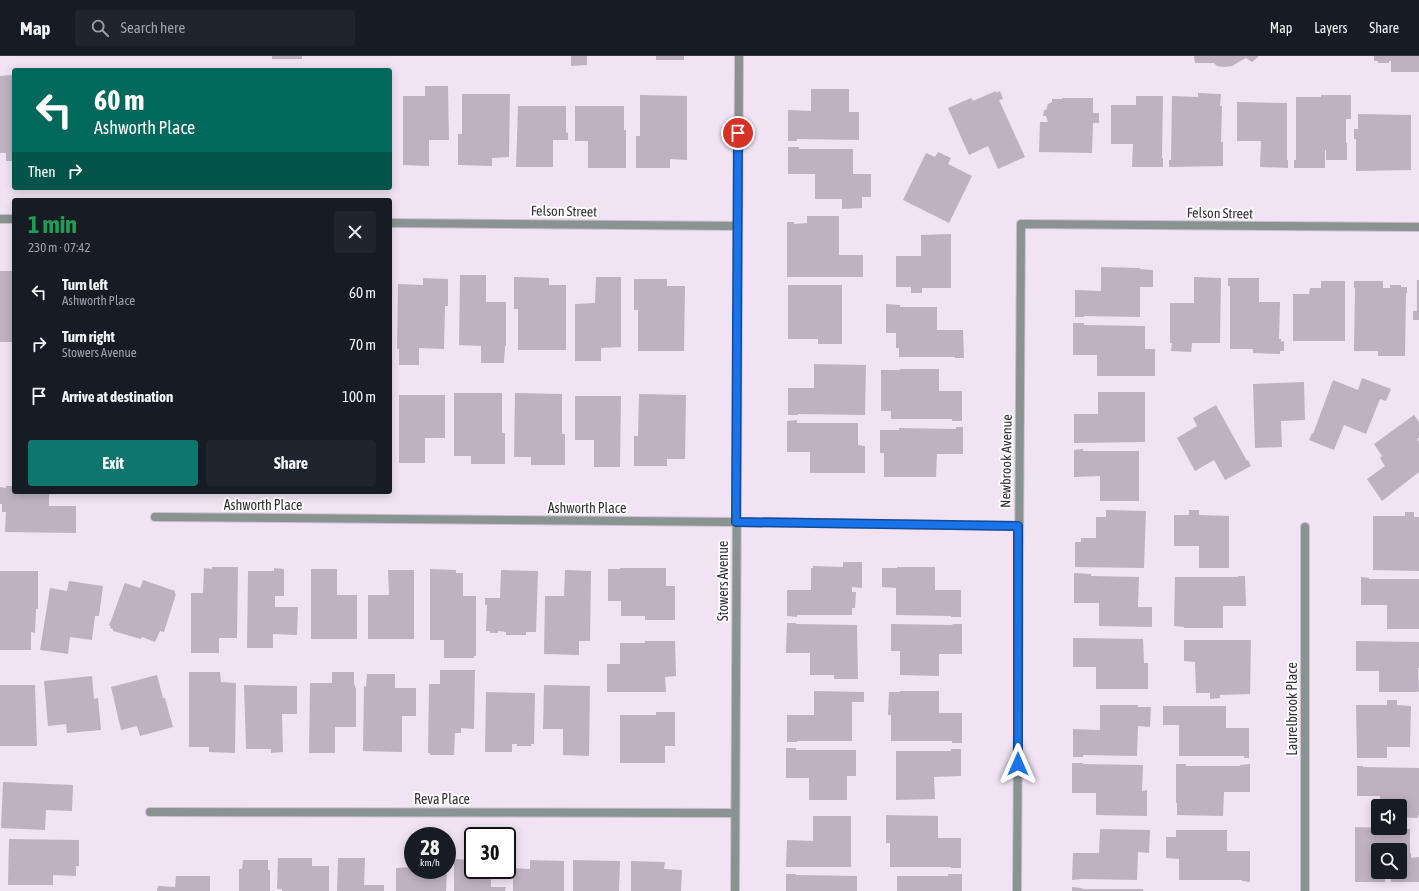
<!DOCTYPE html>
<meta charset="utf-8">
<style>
:root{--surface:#171b24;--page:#20242c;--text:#f1f3f6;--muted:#9ea1a6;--line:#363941;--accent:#0f766e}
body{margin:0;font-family:"Asap Condensed",sans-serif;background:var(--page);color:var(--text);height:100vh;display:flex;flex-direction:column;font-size:15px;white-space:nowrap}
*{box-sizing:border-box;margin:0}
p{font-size:13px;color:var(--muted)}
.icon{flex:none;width:22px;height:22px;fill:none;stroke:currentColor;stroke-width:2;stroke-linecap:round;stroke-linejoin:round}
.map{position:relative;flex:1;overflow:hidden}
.details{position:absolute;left:12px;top:142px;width:380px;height:296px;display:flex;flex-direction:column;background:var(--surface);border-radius:4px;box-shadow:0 2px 10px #0003}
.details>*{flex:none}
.hud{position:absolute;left:12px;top:12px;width:380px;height:122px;border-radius:4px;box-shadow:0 2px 10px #0003;background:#00695c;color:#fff;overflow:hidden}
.tools{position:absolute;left:1371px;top:743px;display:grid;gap:8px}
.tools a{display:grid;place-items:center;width:36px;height:36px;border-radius:4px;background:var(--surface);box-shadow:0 2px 10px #0003;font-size:20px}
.speed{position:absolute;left:404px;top:771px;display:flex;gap:8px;font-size:20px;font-weight:700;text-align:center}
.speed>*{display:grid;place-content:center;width:52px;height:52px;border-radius:50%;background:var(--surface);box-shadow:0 2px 10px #0003;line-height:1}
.speed small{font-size:10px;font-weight:400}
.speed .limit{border:2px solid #111;border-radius:6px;background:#fff;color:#111}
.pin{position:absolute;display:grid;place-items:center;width:34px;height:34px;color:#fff;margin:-17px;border:2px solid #fff;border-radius:50%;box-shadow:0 1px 4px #0007}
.me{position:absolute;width:44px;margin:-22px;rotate:0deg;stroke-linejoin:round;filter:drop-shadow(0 0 3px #0008)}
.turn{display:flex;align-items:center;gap:14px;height:84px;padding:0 16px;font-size:18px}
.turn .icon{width:52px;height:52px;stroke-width:2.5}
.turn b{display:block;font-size:28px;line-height:34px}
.then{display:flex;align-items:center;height:38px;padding:0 16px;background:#0003;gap:8px;font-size:15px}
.round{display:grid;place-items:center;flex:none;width:42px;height:42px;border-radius:4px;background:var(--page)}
.headline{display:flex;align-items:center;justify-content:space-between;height:68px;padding:0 16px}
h1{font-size:24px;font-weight:700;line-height:30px;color:#1e9e55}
.action{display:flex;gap:8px;margin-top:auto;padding:8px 16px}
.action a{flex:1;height:46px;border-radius:4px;background:var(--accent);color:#fff;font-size:16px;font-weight:700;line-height:46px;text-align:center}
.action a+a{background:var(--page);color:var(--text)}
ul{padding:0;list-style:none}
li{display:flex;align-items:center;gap:12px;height:52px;padding:0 16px}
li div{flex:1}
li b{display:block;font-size:15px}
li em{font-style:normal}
header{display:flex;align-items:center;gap:24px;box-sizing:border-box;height:56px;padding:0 20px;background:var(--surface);border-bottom:1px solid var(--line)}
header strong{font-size:19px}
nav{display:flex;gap:22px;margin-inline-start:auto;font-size:14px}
.search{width:280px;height:36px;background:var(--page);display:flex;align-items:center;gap:10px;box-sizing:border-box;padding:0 14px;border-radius:4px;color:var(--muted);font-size:15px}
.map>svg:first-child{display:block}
.building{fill:#bfb1c2}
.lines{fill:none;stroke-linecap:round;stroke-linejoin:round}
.minor-casing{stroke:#cbbfce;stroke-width:10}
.minor{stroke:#899391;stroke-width:8}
.route-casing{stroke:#114b97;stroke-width:10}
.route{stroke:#1a73e8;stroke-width:7}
.labels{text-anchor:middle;stroke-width:4;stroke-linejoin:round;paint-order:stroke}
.street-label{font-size:14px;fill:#353037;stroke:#fff}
</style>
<header>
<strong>Map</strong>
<div class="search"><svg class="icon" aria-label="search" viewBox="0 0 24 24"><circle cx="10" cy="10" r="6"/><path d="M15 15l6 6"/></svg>Search here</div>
<nav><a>Map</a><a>Layers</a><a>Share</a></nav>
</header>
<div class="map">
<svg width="1419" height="835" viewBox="0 0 1419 835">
<rect width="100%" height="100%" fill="#f1e3f4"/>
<g class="building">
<rect x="272" y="0" width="30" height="3"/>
<polygon points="571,0 587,0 587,9 571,10"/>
<rect x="656" y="0" width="28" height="4"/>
<polygon points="1194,0 1258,0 1258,1 1252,6 1246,2 1244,3 1232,10 1224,11 1217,10 1214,7 1195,7"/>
<polygon points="1374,0 1419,0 1419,16 1391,16 1391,5 1389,5 1389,7 1378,7 1378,5 1374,5"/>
<polygon points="12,19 13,25 14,25 14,105 6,105 6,97 0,97 0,20"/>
<polygon points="425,30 448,30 449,84 429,84 429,110 403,109 403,40 425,40"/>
<polygon points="811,33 849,33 849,56 859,56 859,84 797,83 797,85 788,85 788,54 811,55"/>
<polygon points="996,35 996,37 1000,35 1003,43 999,44 1025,101 998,113 988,90 969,99 948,52 971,42 973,45"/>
<polygon points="1198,37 1221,38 1220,50 1222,50 1221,86 1223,86 1223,110 1169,111 1169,104 1171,104 1172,40 1198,41"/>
<polygon points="462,38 510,38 509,101 492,102 492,110 458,109 458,78 462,78"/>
<polygon points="640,39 687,40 687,104 670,103 670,112 636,112 636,80 640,80"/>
<polygon points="1321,39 1351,39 1351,63 1346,63 1346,87 1347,87 1347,104 1326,104 1326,94 1325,94 1325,112 1294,112 1294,104 1296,104 1296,41 1321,41"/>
<polygon points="1136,40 1163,40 1162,102 1163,102 1163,111 1132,111 1133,88 1111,88 1111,49 1136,49"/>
<polygon points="1062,42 1093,42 1093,57 1099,57 1099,67 1093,67 1092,97 1039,96 1040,66 1048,66 1046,60 1043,60 1044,54 1046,54 1048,48 1052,46 1052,43 1062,43"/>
<polygon points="1237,46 1287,47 1287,104 1288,104 1288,112 1260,111 1261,85 1237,85"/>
<polygon points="518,50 566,50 566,76 568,77 568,84 553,84 553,111 516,111"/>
<polygon points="575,50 624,50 624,74 626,74 626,112 588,112 588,85 575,85"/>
<polygon points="1358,58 1411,59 1411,114 1356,115 1356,83 1354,83 1354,73 1358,73"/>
<polygon points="788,91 799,91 799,93 853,93 853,118 871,118 871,141 862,141 862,152 842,153 842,143 815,143 815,118 788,118"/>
<polygon points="938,96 951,102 948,108 972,120 949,167 903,144 926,97 935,101"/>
<polygon points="807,160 839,160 839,199 863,199 863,221 787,221 787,166 794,166 794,168 807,167"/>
<polygon points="951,178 951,232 922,232 922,237 911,237 911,231 896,231 896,200 921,200 921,179"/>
<polygon points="1101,211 1140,212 1140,213 1153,214 1153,231 1140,231 1140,261 1084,260 1084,261 1075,261 1075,234 1101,235"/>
<rect x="0" y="215" width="14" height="71"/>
<polygon points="460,219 486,219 486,246 506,246 506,290 505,290 504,307 481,307 481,290 459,289"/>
<polygon points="514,221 549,222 549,229 566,229 566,294 518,294 518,253 514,253"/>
<polygon points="596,221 621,221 621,291 601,292 601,305 575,305 575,248 595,247"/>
<polygon points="1194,221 1221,222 1220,287 1192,287 1191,296 1171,295 1172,287 1170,287 1170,247 1194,247"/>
<polygon points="423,222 448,223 448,250 445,250 444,293 419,292 419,309 399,309 399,293 397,293 398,228 423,229"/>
<polygon points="1228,222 1259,222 1259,246 1280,246 1279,283 1281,283 1281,286 1284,285 1284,295 1280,295 1280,298 1253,297 1253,293 1230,293 1230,230 1228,230"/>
<polygon points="634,223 667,223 667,230 685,230 684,295 638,295 638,254 634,254"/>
<polygon points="1417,224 1419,224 1419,264 1413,264 1413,255 1417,255"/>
<polygon points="1321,225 1345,225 1345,285 1293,285 1293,238 1309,238 1310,232 1321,232"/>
<polygon points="1354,225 1383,225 1383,232 1390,232 1390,229 1401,229 1401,231 1407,231 1407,237 1406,237 1405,300 1378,300 1378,295 1354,295 1355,232 1354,232"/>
<polygon points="788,229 842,229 842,288 818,288 818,283 788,283"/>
<polygon points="886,248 900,249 900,251 937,251 937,274 963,274 964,302 955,302 955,301 899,301 899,292 896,292 896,277 886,277"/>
<polygon points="1073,267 1084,267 1084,269 1145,270 1145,293 1155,293 1155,320 1097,320 1097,299 1073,299"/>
<polygon points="814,308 866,309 865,359 798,358 798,359 788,359 788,332 814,332"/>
<polygon points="900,313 939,313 939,335 962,335 962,365 952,365 952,363 891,363 891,355 881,355 881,314 900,314"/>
<rect x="12" y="317" width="2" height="26"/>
<polygon points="1362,322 1391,333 1386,345 1380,343 1366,378 1344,369 1334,394 1309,384 1312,377 1313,378 1333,324 1358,334"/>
<polygon points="1304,326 1305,364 1281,365 1282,391 1255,392 1253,328"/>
<polygon points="1098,336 1145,336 1145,386 1074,387 1074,358 1098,358"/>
<polygon points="454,337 502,337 502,377 505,377 505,408 471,408 471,400 454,400"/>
<polygon points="515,337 562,338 562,378 565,378 565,409 531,409 531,401 514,401"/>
<polygon points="639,338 686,339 685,403 667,403 667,410 634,410 634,380 638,380"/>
<polygon points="399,339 445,339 445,382 425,382 425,407 399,407"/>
<polygon points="575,340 621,340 620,411 594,411 594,384 575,384"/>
<polygon points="1216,349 1247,405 1248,404 1251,410 1225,424 1214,404 1195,415 1177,382 1197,370 1193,362"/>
<polygon points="1414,359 1419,366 1419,382 1417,383 1419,386 1419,416 1382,445 1367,423 1385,410 1380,402 1382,400 1374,388"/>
<polygon points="797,364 797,367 858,367 858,389 865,390 865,417 810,417 810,396 787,396 787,365"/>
<polygon points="956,371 963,371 963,398 937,398 936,421 884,421 884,397 880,397 880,374 899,374 899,372 956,373"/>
<polygon points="1083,393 1083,395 1139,395 1139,445 1100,445 1100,420 1074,421 1074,394"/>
<polygon points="6,430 14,430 14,436 49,436 49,450 76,450 76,477 5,476 6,456 2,456 2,448 0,448 0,431 6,432"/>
<polygon points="1106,454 1146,455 1144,512 1075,511 1075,486 1081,486 1081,482 1096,482 1096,461 1106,461"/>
<polygon points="1189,454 1199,454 1199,459 1229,460 1229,512 1199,512 1199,490 1174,490 1174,459 1189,459"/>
<polygon points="1405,456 1414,456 1414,461 1419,461 1419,515 1373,514 1373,460 1405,460"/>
<polygon points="843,506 862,506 862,532 852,531 852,536 856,536 855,552 852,552 852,559 797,559 797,561 787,560 787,534 811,534 811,512 813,512 813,510 843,511"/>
<polygon points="212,511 238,511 237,582 219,582 219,597 191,597 191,537 203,537 204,512 212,513"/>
<polygon points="897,511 935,511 935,534 961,534 961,561 951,561 951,560 896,559 896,532 882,531 882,512 897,512"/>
<polygon points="274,512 284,513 284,540 275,540 275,551 298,551 297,579 273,578 273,592 247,592 248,515 274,515"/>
<polygon points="620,512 666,512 666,530 675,530 675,564 645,564 645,560 621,560 621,545 608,545 608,513 620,513"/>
<polygon points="311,513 337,513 337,539 357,539 357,583 311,583"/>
<polygon points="430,513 456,514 456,517 463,517 463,540 476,540 476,600 474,600 474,602 444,602 444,584 430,584"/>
<polygon points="388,514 414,514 414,583 368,583 368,539 389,539"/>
<polygon points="501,514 538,515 536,576 526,576 526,579 506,579 506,576 498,575 498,577 490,577 490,575 486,575 487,549 485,549 485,542 500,542"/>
<polygon points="565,514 591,515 590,585 579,585 579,599 544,598 545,540 564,540"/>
<polygon points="0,515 38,515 38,553 36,553 35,577 31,576 31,594 0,594"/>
<polygon points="1074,517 1091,518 1091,520 1139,521 1138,551 1152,551 1152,571 1099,570 1099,547 1074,547"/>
<polygon points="1238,520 1245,520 1246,550 1223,550 1223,572 1184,572 1184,571 1174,570 1175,521 1238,521"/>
<polygon points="1361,521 1369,522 1369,523 1419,523 1419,573 1387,573 1387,549 1361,549"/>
<polygon points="143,524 175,535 175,538 176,538 164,576 160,575 155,586 142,581 141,583 113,575 113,573 110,572 111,570 109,570 124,529 125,527 140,532"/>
<polygon points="69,525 103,530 99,560 95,560 92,584 70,581 68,598 40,594 50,532 67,535"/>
<polygon points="787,567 796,567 796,568 857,569 858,623 834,623 834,619 810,619 810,597 786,597"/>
<polygon points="891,568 952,569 953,568 962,568 962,598 939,598 939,620 900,619 900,595 891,595"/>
<polygon points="1073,582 1143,583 1144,607 1148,607 1148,633 1096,633 1096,611 1073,611"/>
<polygon points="1184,584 1251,584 1250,638 1220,639 1220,642 1210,643 1210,637 1196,637 1195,606 1184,605"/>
<polygon points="645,585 675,585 676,620 665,621 666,636 607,636 607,608 620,608 620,587 645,587"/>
<polygon points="1356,585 1419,586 1419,612 1418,612 1419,635 1417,636 1379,636 1379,615 1356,615"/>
<polygon points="440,614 475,614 474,673 461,672 461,677 455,677 454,699 430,699 430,697 428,697 429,628 440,628"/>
<polygon points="189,616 220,616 221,626 236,627 235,697 209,696 209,691 189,691"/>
<polygon points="332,616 354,616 354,627 356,633 356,671 335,671 335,697 309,697 310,627 332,627"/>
<polygon points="367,618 395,618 395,632 416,632 416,660 402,660 402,696 363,695 364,630 366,631"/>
<polygon points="157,619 163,642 165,642 173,671 140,680 137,670 121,674 111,631"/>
<polygon points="92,620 94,643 98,642 101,674 67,677 66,668 48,670 44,625"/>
<polygon points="0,629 35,629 37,690 0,690"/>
<polygon points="244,629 297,630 297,658 282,658 283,696 271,697 271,693 246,693"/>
<polygon points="544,629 590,630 589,700 563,699 563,673 543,673"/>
<polygon points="814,635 864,636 864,646 852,646 852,685 797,685 797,686 787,686 787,659 814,659"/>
<polygon points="900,635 939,635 939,657 962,657 962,687 952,687 952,685 891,685 891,659 888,659 889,636 900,636"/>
<polygon points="486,636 535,637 534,688 531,688 531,690 517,690 517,688 512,688 512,696 485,696"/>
<polygon points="1387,644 1397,644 1397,649 1411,650 1410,691 1387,691 1387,702 1357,702 1356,649 1387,649"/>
<polygon points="1100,649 1138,649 1138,651 1151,651 1150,671 1138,670 1137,700 1083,699 1083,701 1073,701 1073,673 1100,674"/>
<polygon points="1163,650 1226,650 1226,672 1249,672 1249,702 1244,702 1244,700 1179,700 1179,669 1163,669"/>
<polygon points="656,656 675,656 675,690 665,690 665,707 620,707 620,659 656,659"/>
<polygon points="786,692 796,692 796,694 856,694 856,720 847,720 847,744 809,744 809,722 786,722"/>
<polygon points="951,693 961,693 961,720 934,721 935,743 896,744 896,695 951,695"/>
<polygon points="1072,707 1083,707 1082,708 1143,709 1142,735 1147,734 1147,760 1096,759 1096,737 1072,737"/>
<polygon points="1176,708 1186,708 1186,710 1240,710 1240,709 1250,708 1250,736 1224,736 1223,760 1177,759 1177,747 1176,747"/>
<polygon points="1357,710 1363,710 1363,711 1419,712 1419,759 1418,759 1418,762 1400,761 1400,750 1380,750 1380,740 1357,740"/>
<polygon points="3,726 73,729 72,755 46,754 45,774 1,772"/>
<polygon points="886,759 938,760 938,782 961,782 961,812 951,812 951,811 890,811 890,787 886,787"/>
<polygon points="813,760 851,760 851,811 786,811 787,784 813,785"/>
<polygon points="1355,771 1410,773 1410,797 1411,797 1411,802 1419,801 1419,826 1391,826 1391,816 1400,816 1400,794 1378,794 1378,816 1386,816 1385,826 1355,826"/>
<polygon points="1100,773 1150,774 1149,797 1138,796 1137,824 1082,823 1072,824 1073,797 1099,797"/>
<polygon points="1176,774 1227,774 1227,795 1250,795 1250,826 1242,825 1242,824 1179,824 1179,803 1166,802 1166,781 1176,781"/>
<polygon points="9,783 79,784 79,810 76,810 76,820 53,819 53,829 8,829"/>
<polygon points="278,802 312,802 312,810 329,810 329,835 282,835 282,833 277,833"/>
<polygon points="338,802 365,802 364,829 384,829 384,835 337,835"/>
<polygon points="454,803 473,804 473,814 491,814 491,831 506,831 505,835 454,835"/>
<polygon points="243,804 268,804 268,814 270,814 270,835 239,835 239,813 242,813"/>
<polygon points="530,804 564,805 564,835 513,835 513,812 530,813"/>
<polygon points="573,804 620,805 619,835 573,835"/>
<polygon points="631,805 665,806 664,813 682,814 681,835 631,835"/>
<polygon points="413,811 413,814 447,814 446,835 396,835 396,812"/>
<polygon points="786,818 795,818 796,819 857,820 857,835 786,835"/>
<polygon points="948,818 962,818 962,835 897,835 897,820 948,820"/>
<polygon points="176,820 210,820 210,835 157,835 158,830 175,831"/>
<polygon points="1072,831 1082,832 1082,833 1143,833 1143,835 1072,835"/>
</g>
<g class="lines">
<g class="minor-casing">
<g id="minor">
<polyline points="0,163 14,163"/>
<polyline points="390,167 738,170"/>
<polyline points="155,461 736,466 1019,470"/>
<polyline points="150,756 735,757"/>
<polyline points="735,835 739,0"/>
<polyline points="1017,835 1021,168 1419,171"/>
<polyline points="1305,835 1305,471"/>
</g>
</g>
<use href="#minor" class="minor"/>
</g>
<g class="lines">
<g class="route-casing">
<polyline id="route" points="738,77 736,466 1018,470 1018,708"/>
</g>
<use href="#route" class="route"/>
</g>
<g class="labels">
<g class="street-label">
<text transform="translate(564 155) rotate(1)" y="5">Felson Street</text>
<text transform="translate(1220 157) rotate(1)" y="5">Felson Street</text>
<text transform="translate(1006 405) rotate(-89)" y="5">Newbrook Avenue</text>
<text x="263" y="454">Ashworth Place</text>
<text x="587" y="457">Ashworth Place</text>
<text transform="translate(723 525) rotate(-90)" y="5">Stowers Avenue</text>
<text transform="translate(1292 653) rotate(-90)" y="5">Laurelbrook Place</text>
<text x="442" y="748">Reva Place</text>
</g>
</g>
</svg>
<div class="tools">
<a><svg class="icon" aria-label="sound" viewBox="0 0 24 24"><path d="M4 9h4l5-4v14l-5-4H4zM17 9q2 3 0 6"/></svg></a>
<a><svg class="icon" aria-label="search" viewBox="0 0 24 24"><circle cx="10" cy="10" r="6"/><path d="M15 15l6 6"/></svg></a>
</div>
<div class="speed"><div>28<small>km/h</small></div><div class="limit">30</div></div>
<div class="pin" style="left:738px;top:77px;background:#d93025"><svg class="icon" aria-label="arrive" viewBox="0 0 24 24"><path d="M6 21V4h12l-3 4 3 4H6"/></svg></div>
<svg class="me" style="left:1018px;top:708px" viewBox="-20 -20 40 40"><path d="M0-17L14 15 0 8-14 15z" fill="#1a73e8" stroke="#fff" stroke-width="4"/></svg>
<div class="hud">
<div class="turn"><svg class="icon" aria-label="left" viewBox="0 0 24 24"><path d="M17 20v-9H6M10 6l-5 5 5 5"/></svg><div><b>60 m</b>Ashworth Place</div></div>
<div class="then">Then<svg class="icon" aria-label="right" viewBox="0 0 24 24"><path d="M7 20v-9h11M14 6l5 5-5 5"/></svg></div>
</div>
<section class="details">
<div class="headline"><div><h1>1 min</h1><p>230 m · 07:42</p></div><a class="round"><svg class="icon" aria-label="close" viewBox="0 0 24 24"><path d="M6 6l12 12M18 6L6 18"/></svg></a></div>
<ul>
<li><svg class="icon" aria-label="left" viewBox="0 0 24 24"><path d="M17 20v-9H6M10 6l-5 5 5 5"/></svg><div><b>Turn left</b><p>Ashworth Place</p></div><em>60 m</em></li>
<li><svg class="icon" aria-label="right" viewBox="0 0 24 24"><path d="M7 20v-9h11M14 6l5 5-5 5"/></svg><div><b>Turn right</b><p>Stowers Avenue</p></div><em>70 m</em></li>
<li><svg class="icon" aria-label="arrive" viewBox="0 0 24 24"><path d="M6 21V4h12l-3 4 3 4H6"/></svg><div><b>Arrive at destination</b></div><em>100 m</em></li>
</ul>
<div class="action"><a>Exit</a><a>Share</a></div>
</section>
</div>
